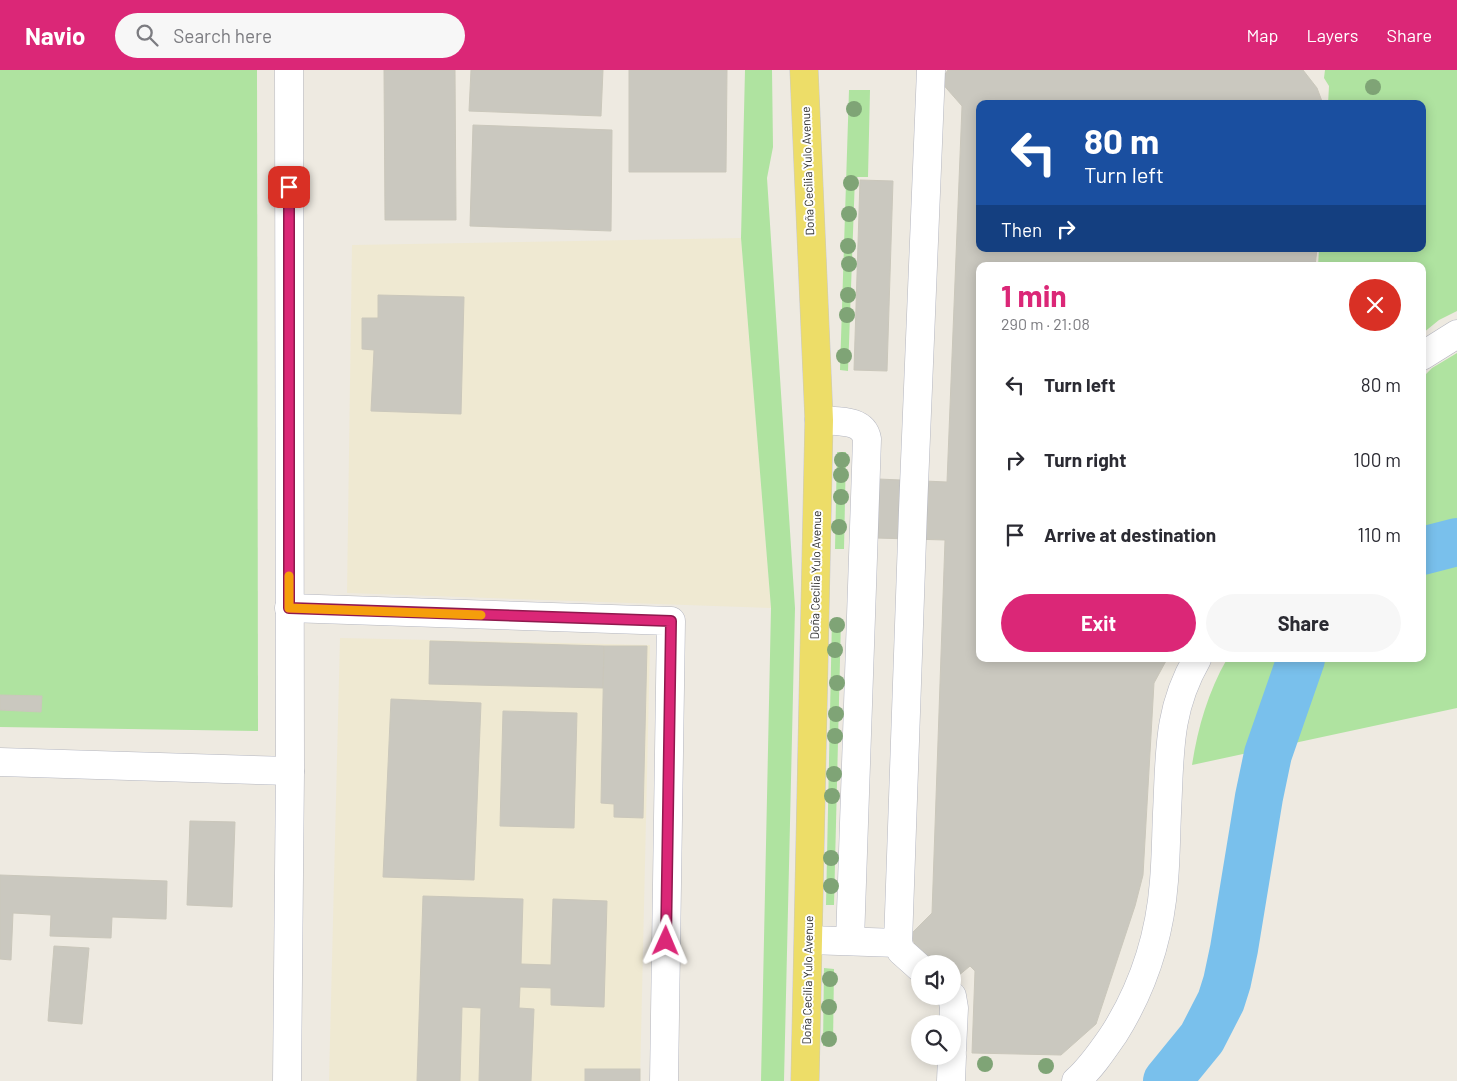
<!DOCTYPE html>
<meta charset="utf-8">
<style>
:root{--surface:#fff;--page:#f7f7f7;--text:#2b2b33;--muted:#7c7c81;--accent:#db2777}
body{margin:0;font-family:Barlow,sans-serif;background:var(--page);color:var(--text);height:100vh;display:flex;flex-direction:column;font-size:19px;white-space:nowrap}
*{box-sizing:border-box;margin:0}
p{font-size:16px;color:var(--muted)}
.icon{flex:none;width:28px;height:28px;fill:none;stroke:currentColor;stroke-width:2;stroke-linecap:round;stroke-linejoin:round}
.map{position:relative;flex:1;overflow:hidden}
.panel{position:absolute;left:976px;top:192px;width:450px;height:400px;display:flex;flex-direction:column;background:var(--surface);border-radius:10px;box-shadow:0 2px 12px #0003}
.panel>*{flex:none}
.hud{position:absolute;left:976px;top:30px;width:450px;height:152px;border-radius:10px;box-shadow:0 2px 12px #0003;background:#1a4fa0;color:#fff;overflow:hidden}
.controls{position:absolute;left:911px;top:885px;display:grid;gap:10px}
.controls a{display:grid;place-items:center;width:50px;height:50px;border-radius:50%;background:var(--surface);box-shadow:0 2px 12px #0003;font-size:25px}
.pin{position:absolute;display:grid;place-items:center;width:42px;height:42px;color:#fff;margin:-21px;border-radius:10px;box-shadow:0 2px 8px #0006}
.me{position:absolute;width:55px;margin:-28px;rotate:1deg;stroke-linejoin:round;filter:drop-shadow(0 0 4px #0008)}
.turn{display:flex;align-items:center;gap:18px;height:105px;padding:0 25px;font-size:22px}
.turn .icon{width:65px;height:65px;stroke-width:2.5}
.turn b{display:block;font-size:35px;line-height:42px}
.then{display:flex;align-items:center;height:48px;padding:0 25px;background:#0003;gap:10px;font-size:19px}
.round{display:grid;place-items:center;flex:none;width:52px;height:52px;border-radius:26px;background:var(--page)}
.summary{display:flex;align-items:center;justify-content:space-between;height:85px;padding:0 25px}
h1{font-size:30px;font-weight:700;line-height:38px;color:var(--accent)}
.action{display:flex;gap:10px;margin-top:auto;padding:10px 25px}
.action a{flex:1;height:58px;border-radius:30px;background:var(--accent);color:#fff;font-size:20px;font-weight:700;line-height:58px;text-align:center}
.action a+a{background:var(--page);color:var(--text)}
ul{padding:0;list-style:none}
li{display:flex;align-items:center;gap:15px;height:75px;padding:0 25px}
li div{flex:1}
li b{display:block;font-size:19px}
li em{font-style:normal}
header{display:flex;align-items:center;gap:30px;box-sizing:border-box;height:70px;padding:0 25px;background:var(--accent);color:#fff}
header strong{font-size:24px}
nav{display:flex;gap:28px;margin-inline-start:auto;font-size:18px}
.search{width:350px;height:45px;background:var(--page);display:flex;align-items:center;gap:12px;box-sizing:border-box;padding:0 18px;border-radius:28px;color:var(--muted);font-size:19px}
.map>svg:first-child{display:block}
.education{fill:#efe9d2}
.green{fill:#afe3a0}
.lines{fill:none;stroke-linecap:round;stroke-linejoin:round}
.river{stroke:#79c0ec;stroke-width:48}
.building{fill:#cac8bf;stroke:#cac7bb}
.minor-casing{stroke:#b4b6c0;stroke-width:29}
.major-casing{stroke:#c9c9c9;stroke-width:29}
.minor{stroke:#fff;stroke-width:28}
.major{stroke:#eddd68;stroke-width:28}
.tree{fill:#7fa476}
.route-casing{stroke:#8e194d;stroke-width:12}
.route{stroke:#db2777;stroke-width:9}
.slow{stroke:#f59e0b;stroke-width:9}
.labels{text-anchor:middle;stroke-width:4;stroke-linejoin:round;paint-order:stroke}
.street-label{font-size:12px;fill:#2e2e2e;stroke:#fff}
</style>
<header>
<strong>Navio</strong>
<div class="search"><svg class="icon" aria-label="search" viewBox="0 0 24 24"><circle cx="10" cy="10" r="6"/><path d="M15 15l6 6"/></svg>Search here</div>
<nav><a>Map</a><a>Layers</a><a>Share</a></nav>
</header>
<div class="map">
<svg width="1457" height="1011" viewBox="0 0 1457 1011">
<rect width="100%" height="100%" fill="#eeeae1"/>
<g class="education">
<polygon points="741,168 771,538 347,523 352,175"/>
<polygon points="340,568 650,575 640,1011 329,1011"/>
</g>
<g class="green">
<polygon points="0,0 257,0 258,661 0,657"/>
<polygon points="745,0 772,0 773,77 767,108 795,538 784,1011 761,1011 771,538 741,168"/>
<polygon points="1325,0 1457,0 1457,241 1439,250 1423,263 1422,196 1318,196 1319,179 1422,179 1422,34 1328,34 1329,16 1324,8"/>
<polygon points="849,20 870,20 868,107 855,107 848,301 840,300"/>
<path d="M1457,283V638L1192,695C1198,657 1208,622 1227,589H1422L1423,307L1432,298Z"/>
<polygon points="837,382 846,382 844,479 835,479"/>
<polygon points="832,548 841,549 834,835 826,835"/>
<polygon points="824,898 834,899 833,975 823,976"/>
</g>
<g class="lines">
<g class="river">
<polyline points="1422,481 1457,472"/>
<polyline points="1167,1011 1202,968 1221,931 1227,912 1234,879 1259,727 1268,684 1301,589"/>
</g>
</g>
<g class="building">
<polygon points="384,0 455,0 456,150 385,150"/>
<polygon points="471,0 603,0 601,46 469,41"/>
<polygon points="629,0 727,0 726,102 629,102"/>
<polygon points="948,0 1303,0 1317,18 1323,34 980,34 980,179 1317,179 1315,196 980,196 980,589 1167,589 1154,613 1143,805 1135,836 1096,954 1061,985 972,983 975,901 970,896 952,911 952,894 930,894 915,875 911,864 932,843 945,470 876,468 878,409 947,412 962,36 940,11"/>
<polygon points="473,55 612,60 611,161 470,156"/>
<polygon points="860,110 893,111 887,301 854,300"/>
<polygon points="378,225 464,227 461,344 371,341 374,280 362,279 362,248 378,248"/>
<polygon points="430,571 604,576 603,618 429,614"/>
<polygon points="604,576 647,576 643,748 614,747 614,734 601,733"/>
<polygon points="0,625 42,626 41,642 0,640"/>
<polygon points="391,629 481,633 474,810 383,807"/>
<polygon points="503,641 577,643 574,758 500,756"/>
<polygon points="190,751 235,752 232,837 187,835"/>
<polygon points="0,805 167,811 166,849 112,847 111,868 50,866 51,845 13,843 11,890 0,889"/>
<polygon points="423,826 523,829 521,894 551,895 553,829 607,831 604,937 551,935 551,918 520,917 519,938 534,939 531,1011 479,1011 481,938 462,937 460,1011 417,1011"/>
<polygon points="54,876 89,878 82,954 48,951"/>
<rect x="585" y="999" width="55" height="12"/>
</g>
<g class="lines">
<g class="minor-casing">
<g id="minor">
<polyline points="1422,286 1457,264"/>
<path d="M819,350C836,352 863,348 867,369L850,871"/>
<polyline points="289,538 671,551 664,1011"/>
<polyline points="0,692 290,701"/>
<polyline points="809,870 898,873"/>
<polyline points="920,898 901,881 898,873 913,440 931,0"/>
<polyline points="952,926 954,938 952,980"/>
<polyline points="287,1011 290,701 289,0"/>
<polyline points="951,1011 952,986"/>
<path d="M1076,1011C1091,998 1103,980 1114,964C1143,918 1160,865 1164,811C1166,788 1166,765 1167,743C1170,685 1167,641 1197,589"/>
</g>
</g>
<g class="major-casing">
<polyline id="major" points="804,0 819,350 805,1011"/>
</g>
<use href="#minor" class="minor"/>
<use href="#major" class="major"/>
</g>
<g class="tree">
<circle cx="1373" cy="17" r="8"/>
<circle cx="854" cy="39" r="8"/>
<circle cx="851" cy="113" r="8"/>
<circle cx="849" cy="144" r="8"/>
<circle cx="848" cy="176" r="8"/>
<circle cx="849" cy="194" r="8"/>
<circle cx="848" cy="225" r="8"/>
<circle cx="847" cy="245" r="8"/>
<circle cx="844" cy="286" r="8"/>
<circle cx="842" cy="390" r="8"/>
<circle cx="841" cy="405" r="8"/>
<circle cx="841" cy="427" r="8"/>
<circle cx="839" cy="457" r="8"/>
<circle cx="837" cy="555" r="8"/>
<circle cx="835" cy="580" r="8"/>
<circle cx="837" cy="613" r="8"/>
<circle cx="836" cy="644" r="8"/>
<circle cx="835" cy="666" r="8"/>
<circle cx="834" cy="704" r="8"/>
<circle cx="832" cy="726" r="8"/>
<circle cx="831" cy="788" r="8"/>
<circle cx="831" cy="816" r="8"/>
<circle cx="830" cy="909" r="8"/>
<circle cx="829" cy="937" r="8"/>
<circle cx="829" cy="969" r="8"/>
<circle cx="985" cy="994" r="8"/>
<circle cx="1046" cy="996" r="8"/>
</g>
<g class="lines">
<g class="route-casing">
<polyline id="route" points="289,117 289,538 671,551 666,871"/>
</g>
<use href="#route" class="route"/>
<polyline class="slow" points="289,506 289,538 481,545"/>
</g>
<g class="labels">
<g class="street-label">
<text transform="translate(808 101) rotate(-92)" y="4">Doña Cecilia Yulo Avenue</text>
<text transform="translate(816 505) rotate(-89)" y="4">Doña Cecilia Yulo Avenue</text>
<text transform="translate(808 910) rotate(-89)" y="4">Doña Cecilia Yulo Avenue</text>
</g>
</g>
</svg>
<div class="controls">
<a><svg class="icon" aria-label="sound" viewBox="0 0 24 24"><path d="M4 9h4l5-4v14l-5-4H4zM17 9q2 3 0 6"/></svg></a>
<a><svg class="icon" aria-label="search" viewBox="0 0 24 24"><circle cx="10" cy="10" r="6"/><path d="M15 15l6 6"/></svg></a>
</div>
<div class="pin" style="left:289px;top:117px;background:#d93025"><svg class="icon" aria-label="arrive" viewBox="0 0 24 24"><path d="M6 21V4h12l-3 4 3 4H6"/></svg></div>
<svg class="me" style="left:666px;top:871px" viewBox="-20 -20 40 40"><path d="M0-17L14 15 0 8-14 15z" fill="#db2777" stroke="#fff" stroke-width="4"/></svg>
<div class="hud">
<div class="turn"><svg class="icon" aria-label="left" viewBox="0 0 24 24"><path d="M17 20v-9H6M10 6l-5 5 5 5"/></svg><div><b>80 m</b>Turn left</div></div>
<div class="then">Then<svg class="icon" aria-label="right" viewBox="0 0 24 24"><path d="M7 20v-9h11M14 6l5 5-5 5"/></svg></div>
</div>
<section class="panel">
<div class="summary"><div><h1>1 min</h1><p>290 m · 21:08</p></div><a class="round" style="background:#d93025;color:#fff"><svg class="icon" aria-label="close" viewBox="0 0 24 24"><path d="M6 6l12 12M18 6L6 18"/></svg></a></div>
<ul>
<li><svg class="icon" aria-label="left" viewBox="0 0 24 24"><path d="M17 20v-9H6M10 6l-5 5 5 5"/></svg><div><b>Turn left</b></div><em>80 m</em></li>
<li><svg class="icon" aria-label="right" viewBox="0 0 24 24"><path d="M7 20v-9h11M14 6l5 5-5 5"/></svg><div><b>Turn right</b></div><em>100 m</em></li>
<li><svg class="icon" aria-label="arrive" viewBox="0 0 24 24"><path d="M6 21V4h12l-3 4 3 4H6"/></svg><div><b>Arrive at destination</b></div><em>110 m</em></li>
</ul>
<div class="action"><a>Exit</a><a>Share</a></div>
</section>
</div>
